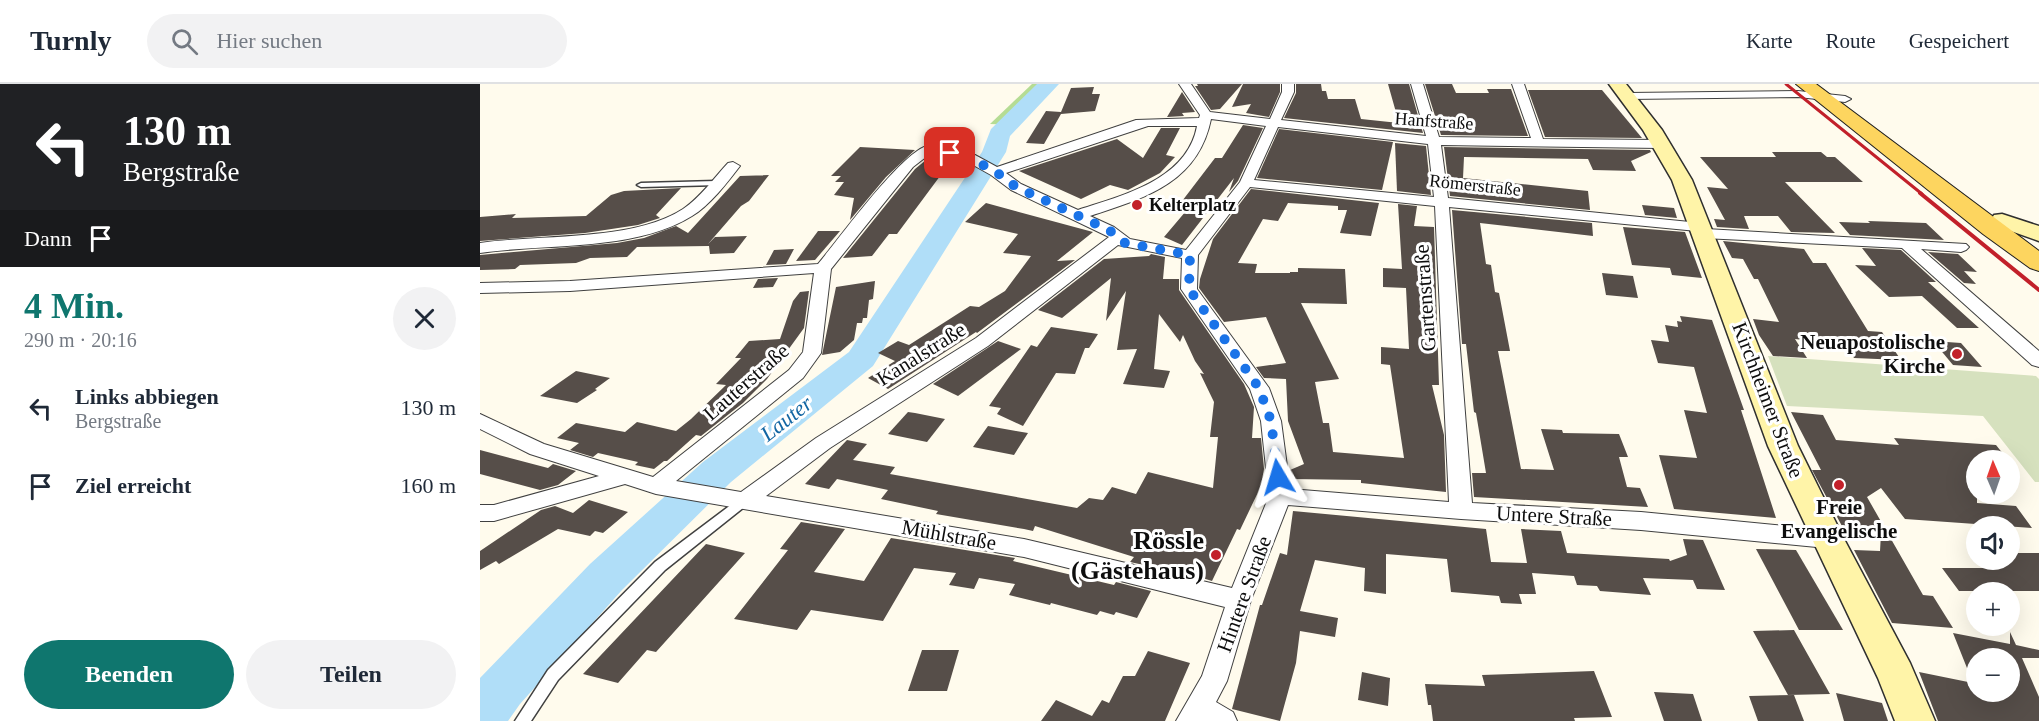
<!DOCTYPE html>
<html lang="de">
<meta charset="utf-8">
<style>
:root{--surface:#fff;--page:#f2f2f3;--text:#1f2937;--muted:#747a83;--line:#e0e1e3;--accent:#0f766e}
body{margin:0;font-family:Georgia,serif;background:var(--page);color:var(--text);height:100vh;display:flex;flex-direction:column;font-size:22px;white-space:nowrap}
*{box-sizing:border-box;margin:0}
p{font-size:20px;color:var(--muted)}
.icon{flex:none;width:33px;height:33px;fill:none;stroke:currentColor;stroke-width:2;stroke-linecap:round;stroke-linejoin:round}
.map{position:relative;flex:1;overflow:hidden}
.panel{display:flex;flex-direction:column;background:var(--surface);width:480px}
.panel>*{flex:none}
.top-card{background:#202124;color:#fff;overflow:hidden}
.needle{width:39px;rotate:358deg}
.controls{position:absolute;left:1486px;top:366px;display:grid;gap:12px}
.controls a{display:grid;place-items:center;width:54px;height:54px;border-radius:50%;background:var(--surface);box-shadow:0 6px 24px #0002;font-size:30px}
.pin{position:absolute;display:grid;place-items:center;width:51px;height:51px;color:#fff;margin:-26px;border-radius:12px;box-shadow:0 3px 9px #0006}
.me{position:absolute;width:66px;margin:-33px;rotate:353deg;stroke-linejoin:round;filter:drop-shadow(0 0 4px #0008)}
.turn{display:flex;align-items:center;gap:21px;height:126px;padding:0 24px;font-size:27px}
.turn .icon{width:78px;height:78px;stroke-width:2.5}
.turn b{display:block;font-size:42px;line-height:51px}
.then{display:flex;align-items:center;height:57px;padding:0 24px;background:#0003;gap:12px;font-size:22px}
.round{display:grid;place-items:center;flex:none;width:63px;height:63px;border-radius:32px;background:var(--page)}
.overview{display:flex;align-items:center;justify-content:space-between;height:102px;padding:0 24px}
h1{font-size:36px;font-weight:600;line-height:45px;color:var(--accent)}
.cta{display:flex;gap:12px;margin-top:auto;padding:12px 24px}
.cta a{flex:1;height:69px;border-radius:36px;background:var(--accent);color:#fff;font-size:24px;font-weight:600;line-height:69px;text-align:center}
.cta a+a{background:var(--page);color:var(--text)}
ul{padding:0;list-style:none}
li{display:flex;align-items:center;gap:18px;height:78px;padding:0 24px}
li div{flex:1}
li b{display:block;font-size:22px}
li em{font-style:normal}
header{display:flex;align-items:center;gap:36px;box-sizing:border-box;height:84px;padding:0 30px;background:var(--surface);border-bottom:2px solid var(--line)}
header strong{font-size:28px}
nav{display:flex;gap:33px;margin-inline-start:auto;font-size:21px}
.search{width:420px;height:54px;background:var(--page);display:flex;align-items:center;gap:15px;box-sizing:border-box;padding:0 21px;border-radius:33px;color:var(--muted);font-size:22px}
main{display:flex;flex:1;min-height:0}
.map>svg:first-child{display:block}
.forest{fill:#b5dc94}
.cemetery{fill:#d6e1be}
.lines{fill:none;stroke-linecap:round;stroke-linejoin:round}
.river{fill:#b0def8;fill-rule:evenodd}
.building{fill:#564e49;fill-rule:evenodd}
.lane-casing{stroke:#404040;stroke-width:3}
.street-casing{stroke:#404040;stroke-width:2}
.secondary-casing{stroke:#2f2f2f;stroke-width:3}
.primary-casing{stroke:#1e1e1e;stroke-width:2}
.lane{fill:#fff;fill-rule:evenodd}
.street{fill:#fff;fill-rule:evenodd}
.secondary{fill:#fff4a8;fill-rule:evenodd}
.primary{fill:#fdd55f;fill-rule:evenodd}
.rail-far1{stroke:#c2202a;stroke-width:3}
.rail{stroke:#c2202a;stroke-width:4}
.route{stroke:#1a73e8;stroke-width:10;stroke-dasharray:0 18}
.poi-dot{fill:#c2202a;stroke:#fff;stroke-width:2}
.labels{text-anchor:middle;stroke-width:6;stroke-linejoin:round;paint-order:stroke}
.far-street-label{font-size:18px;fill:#0d0d0d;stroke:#fff}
.far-poi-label{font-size:18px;font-weight:bold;fill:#0d0d0d;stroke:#fff;text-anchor:start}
.street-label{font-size:21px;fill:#0d0d0d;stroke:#fff}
.poi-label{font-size:21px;font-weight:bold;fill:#0d0d0d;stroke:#fff;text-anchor:end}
.water-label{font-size:22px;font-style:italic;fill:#1266a3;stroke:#fff}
.near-poi-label{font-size:26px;font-weight:bold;fill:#0d0d0d;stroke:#fff;text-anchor:end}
</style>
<header>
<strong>Turnly</strong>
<div class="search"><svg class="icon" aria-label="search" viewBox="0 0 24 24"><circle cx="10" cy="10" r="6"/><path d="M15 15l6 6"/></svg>Hier suchen</div>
<nav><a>Karte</a><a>Route</a><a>Gespeichert</a></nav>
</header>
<main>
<section class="panel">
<div class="top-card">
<div class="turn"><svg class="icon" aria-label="left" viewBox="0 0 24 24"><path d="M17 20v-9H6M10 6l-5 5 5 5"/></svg><div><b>130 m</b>Bergstraße</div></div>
<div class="then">Dann<svg class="icon" aria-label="arrive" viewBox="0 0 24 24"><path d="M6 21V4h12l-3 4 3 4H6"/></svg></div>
</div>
<div class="overview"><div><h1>4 Min.</h1><p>290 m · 20:16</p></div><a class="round"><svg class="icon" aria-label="close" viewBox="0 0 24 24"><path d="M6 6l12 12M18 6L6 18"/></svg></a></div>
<ul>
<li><svg class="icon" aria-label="left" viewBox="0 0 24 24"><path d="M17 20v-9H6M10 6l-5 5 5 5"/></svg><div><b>Links abbiegen</b><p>Bergstraße</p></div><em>130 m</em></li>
<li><svg class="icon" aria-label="arrive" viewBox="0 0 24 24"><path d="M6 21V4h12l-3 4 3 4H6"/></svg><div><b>Ziel erreicht</b></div><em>160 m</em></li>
</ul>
<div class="cta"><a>Beenden</a><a>Teilen</a></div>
</section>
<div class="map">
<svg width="1559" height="637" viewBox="0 0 1559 637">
<rect width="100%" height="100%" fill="#fffbed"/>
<polygon class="forest" points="552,0 578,0 535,41 510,40"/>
<polygon class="cemetery" points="1288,272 1556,292 1559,295 1559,398 1555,398 1503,332 1307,322"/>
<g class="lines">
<polygon class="river" points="557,0 579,0 530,52 526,68 393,282 251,398 142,506 40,620 28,637 0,637 0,594 110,480 223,378 369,268 502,68 511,45"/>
</g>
<g class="building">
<polygon points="717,0 762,0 740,25 731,26 715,2 718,2"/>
<polygon points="763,0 800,0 800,8 789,33 766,29 771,20 752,23"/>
<polygon points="816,0 841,0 842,7 846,7 848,15 875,15 881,35 919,39 908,0 929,0 943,49 804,34 816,9"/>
<polygon points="945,0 972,0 976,9 1009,9 1007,5 1031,5 1048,52 961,51"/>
<polygon points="614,3 612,10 620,10 615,27 581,30 564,60 546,59 566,27 581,28 591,4"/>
<polygon points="1048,6 1122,6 1162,54 1065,53"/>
<polygon points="702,8 715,28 702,29 704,32 687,33"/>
<polygon points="763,41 783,44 758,97 749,108 754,94 702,161 684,153 706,127 696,125 735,74 742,74"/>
<polygon points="681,44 700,44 686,71 695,73 680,89 648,106 630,101 601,115 539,87 637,55 663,74"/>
<polygon points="799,45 913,58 902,106 777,94"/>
<polygon points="463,48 486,51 471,63 450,59"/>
<polygon points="915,59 946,62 951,111 917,107"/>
<polygon points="380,63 435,66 406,93 370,136 374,114 354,111 364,98 355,98 361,92 351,92"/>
<polygon points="964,63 1170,66 1171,68 1151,77 1156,87 1113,86 1108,75 984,73 983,94 1108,107 1110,126 970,112"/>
<polygon points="1292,68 1341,68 1347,73 1355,73 1383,98 1305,98 1355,149 1311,148 1298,132 1264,132 1269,145 1237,143 1234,135 1245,136 1227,103 1248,105 1220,73 1296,73"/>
<polygon points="452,71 459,73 454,78 469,80 417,150 409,150 392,172 363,174 435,85"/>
<polygon points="289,91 269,117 261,122 228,160 235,153 267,152 254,169 230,170 229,162 157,163 147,173 110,174 96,179 40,181 35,185 0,186 0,171 137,159 164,154 196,142 208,149 260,92"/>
<polygon points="201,104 176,131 180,134 158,141 105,149 0,157 0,133 36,130 32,134 106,132 131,111 144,107"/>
<polygon points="771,105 899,119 891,152 860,149 867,126 858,126 858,122 808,119 798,137 783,135 758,179 777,180 775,189 810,189 810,188 818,188 818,184 865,185 867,220 821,219 859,295 835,298 843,339 849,339 853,368 924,374 910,281 901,280 901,263 929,265 926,204 903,203 903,184 922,185 918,120 937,122 934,142 954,143 959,301 952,301 964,351 966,408 881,399 881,396 811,395 810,386 824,380 808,337 806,295 784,294 776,283 806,279 786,233 744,238 719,204 720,195 733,155"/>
<polygon points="506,119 613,148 577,177 595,176 497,249 496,248 408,305 388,294 415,277 398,269 418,257 429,261 490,222 499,223 525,207 551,172 523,169 538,150 485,138"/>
<polygon points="1162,121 1194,124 1197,134 1165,131"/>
<polygon points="972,126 1112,139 1113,152 1000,139 1006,180 1011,181 1015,208 1019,209 1030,267 1018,267 1041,385 1074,386 1061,345 1082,346 1083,349 1139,350 1148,373 1139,373 1147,403 1160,404 1168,423 994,413 992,389 1006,389 996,329 994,328 986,260 982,260"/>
<polygon points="1388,137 1446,139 1464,156 1370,151 1359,138 1390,139"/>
<polygon points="1143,143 1205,148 1222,194 1192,191 1190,184 1152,181"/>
<polygon points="338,147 360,147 335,176 316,177"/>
<polygon points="1243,157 1324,165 1333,179 1346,179 1388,247 1402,248 1421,276 1374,274 1366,261 1315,255 1327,274 1293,272 1279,251 1273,235 1299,238 1278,195 1274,195 1263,175 1252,174"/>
<polygon points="1382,164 1421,166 1456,198 1448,198 1499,244 1477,244 1442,212 1409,213 1375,181 1396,182"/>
<polygon points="314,165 306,180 286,181 294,166"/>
<polygon points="1448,168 1478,170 1497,188 1484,187 1496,200 1484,199"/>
<polygon points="671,170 685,173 683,195 699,195 699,206 764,300 774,323 772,354 781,354 784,385 781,402 760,446 757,445 732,497 684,482 682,485 650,478 654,473 555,442 553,447 544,445 456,430 458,427 401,415 408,406 357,395 349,405 325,400 367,356 387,360 373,376 415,383 410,390 597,424 609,414 623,416 632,403 656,410 668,388 733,404 738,353 730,353 734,318 720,289 724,290 715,277 703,251 700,258 679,230 674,285 690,287 684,304 643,300 657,265 637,266 646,207 626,237 631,194 582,234 558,226 624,175 669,172"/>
<polygon points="1122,189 1153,192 1158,214 1126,211"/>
<polygon points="298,194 293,203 273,204 278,195"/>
<polygon points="395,197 393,215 389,216 387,234 383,234 382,239 377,239 374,256 360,268 342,271 356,203"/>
<polygon points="329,207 324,244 287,295 263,319 221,352 216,351 187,377 184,377 174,385 155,381 158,378 118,369 113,373 90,366 99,359 77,354 96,339 145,348 157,338 196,347 211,335 246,301 236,300 261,274 255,274 269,257 300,255 313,217 320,208"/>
<polygon points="1200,232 1232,236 1264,326 1261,326 1296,434 1194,425 1179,371 1217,374 1204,326 1227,329 1214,283 1178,279 1171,256 1189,258 1185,241 1198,243 1197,237 1202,238"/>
<polygon points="571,243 618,250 609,264 605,264 595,290 576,289 543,342 517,330 521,324 509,322 551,261 557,263"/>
<polygon points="518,257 541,265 478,312 453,300"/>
<polygon points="1453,257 1481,259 1502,283 1473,281"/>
<polygon points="96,287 130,294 115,305 117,306 97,319 60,312"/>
<polygon points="428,328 435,329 465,335 447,358 408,350"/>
<polygon points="1311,328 1343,331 1356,356 1419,361 1414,354 1516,361 1528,376 1497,376 1497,419 1536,422 1552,444 1425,435 1401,404 1387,413 1443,511 1453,512 1473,544 1412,539 1374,466 1400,467 1401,449 1363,444 1332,386 1341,386"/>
<polygon points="508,342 536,347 548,349 534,371 493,363"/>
<polygon points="0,366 68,384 73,380 96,387 78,401 60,406 0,390"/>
<polygon points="109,416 148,428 123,449 115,447 110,452 78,445 19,480 16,477 0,486 0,467 61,426 75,422 93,429"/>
<polygon points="813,427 1006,445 1011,478 1047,479 1041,445 1081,447 1087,469 1189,475 1190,477 1207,471 1203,455 1223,456 1245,506 1217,505 1213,496 1163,494 1171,511 1120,507 1117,502 1097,501 1094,492 1052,489 1056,510 1039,510 1042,520 1021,519 1019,512 971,508 967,475 906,470 906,510 884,507 885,484 835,476 820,527 858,534 855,553 820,547 816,579 800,637 752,625 780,521 782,521 800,469 807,471"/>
<polygon points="321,438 365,445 334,488 384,497 411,454 535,474 533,477 634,501 636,498 671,507 657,534 636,528 634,531 620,527 617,531 571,519 570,521 529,511 535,500 499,494 494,505 469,501 476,489 434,484 403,537 331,526 317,546 254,535 308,466 300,465"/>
<polygon points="226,460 265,469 176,568 167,566 138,599 103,590"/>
<polygon points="1276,465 1316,466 1363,546 1319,546"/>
<polygon points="1530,469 1559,469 1559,507 1479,507 1462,484 1505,484 1499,476 1530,476"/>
<polygon points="1314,546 1328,571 1350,610 1308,611 1273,547"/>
<path d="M1530,548L1536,561L1559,566V574H1542L1559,613V637H1458L1439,588L1493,599L1473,549L1530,560ZM1497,574H1530V612L1497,608Z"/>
<polygon points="442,566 479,566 467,607 428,607"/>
<polygon points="668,567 710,579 685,637 561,637 576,616 612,632 622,616 629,619 643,592 655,592"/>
<polygon points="1114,587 1132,633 1094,634 1095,637 953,637 951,621 948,621 945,600 1005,602 1002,591"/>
<polygon points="882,588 910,594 908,622 878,616"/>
<polygon points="1174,608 1213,610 1222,637 1184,637"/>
<polygon points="1356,609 1402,619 1408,637 1364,637"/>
<polygon points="1314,611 1324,637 1278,637 1269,612"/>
</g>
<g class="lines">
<g class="lane-casing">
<g id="lane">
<polygon points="236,97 240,99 239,101 161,103 157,101 161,99"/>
<polygon points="264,413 268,414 270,417 268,420 185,486 78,596 51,637 35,637 68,586 175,478 260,414"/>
</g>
</g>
<g class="street-casing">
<g id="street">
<path d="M699,0H711L730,28L790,35L802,8V0H814V8L801,36L946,52L931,0H943L959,53L1051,54L1032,0H1044L1063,55L1181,56L1187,60L1181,64L961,61L968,114L1220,139L1225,140L1226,145L1486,160L1489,163L1486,166L1481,168L1441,165L1559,267V283L1552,281L1422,164L1223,154L1218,152L1217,147L969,123L992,419L1161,428L1347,446L1355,449L1359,455L1355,461L1347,464L1161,446L981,435L808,421L771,516L747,597L736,618L753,628L757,637H696L722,592L745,523L544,473L176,410L145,400L14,437H0V421H14L119,392L50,370L0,345V330L64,360L173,393L309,286L323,268L334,189L90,207L0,209V199L90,197L338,180C360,154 421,68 449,61L495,71L517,83L656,36L719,34L720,31ZM731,35L786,42L760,98L706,166L650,155L634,143L610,132C665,114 718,99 731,35ZM668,42H717C707,96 643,111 598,126L541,100L526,89ZM798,43L948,60L954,113L774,96ZM451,69L486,77L511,91L531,106L629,153L496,254L336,354L261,408L196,397L323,294L341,269L351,185L433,83ZM770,103L955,122L969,418L810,405L801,337L789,304L717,205L718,171ZM638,161L702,174L701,205L770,305L781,337L789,412L752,504L544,455L286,412L350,364L508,262Z"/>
<polygon points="1318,7 1365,12 1371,15 1365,18 1318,13 1148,15 1142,12 1148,9"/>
<path d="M253,78L260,82C247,99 230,121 212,132C154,168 66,159 0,169V159C60,150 152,158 203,125C220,114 234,94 248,79Z"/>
</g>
</g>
<g class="secondary-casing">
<g id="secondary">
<polygon points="1129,0 1146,0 1182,46 1212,96 1318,362 1364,455 1430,579 1455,637 1415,637 1398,594 1288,362 1192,96 1163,46"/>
<polygon points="1522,130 1559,142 1559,157 1514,141 1511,136 1514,131"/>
</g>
</g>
<g class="primary-casing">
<polygon id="primary" points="1316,0 1336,0 1559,167 1559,187 1550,184 1503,150"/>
</g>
<use href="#lane" class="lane"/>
<use href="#street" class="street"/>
<use href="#secondary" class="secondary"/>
<use href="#primary" class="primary"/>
<polyline class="rail-far1" points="1306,0 1442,110"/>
<polyline class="rail" points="1440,109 1559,206"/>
</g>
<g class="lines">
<polyline class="route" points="470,69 490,74 516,88 536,103 629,146 645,159 710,171 709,205 779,304 791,337 798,393"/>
</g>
<g class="poi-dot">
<circle cx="657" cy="121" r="6"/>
<circle cx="1477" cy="270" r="6"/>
<circle cx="1359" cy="401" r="6"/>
<circle cx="736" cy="471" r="6"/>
</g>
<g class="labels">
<g class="far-street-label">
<text transform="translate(954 37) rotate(4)" y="6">Hanfstraße</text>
<text transform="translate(995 101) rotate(6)" y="6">Römerstraße</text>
</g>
<g class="far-poi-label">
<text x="669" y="127">Kelterplatz</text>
</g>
<g class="street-label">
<text transform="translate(945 214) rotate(-94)" y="7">Gartenstraße</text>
<text transform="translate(441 270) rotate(-32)" y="7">Kanalstraße</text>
<text transform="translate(266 298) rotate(-41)" y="7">Lauterstraße</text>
<text transform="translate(1288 316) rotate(69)" y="7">Kirchheimer Straße</text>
<text transform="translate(1074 432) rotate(3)" y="7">Untere Straße</text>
<text transform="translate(469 451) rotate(10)" y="7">Mühlstraße</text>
<text transform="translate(764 510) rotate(-70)" y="7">Hintere Straße</text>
</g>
<g class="poi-label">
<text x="1465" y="265">Neuapostolische<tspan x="1465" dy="24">Kirche</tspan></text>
<text x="1359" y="430" text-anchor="middle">Freie<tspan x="1359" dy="24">Evangelische</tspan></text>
</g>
<g class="water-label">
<text transform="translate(306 334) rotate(-38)" y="8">Lauter</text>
</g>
<g class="near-poi-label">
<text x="724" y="465">Rössle<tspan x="724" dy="30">(Gästehaus)</tspan></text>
</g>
</g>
</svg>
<div class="controls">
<a><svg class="needle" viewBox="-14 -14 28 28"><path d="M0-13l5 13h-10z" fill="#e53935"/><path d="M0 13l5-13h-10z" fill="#747a83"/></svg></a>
<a><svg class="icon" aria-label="sound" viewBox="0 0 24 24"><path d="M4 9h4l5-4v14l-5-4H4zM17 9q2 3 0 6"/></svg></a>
<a>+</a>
<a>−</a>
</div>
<div class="pin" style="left:470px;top:69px;background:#d93025"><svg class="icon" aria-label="arrive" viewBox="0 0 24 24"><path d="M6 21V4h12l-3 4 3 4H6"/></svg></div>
<svg class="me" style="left:798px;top:393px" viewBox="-20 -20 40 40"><path d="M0-17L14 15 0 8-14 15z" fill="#1a73e8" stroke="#fff" stroke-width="4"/></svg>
</div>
</main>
